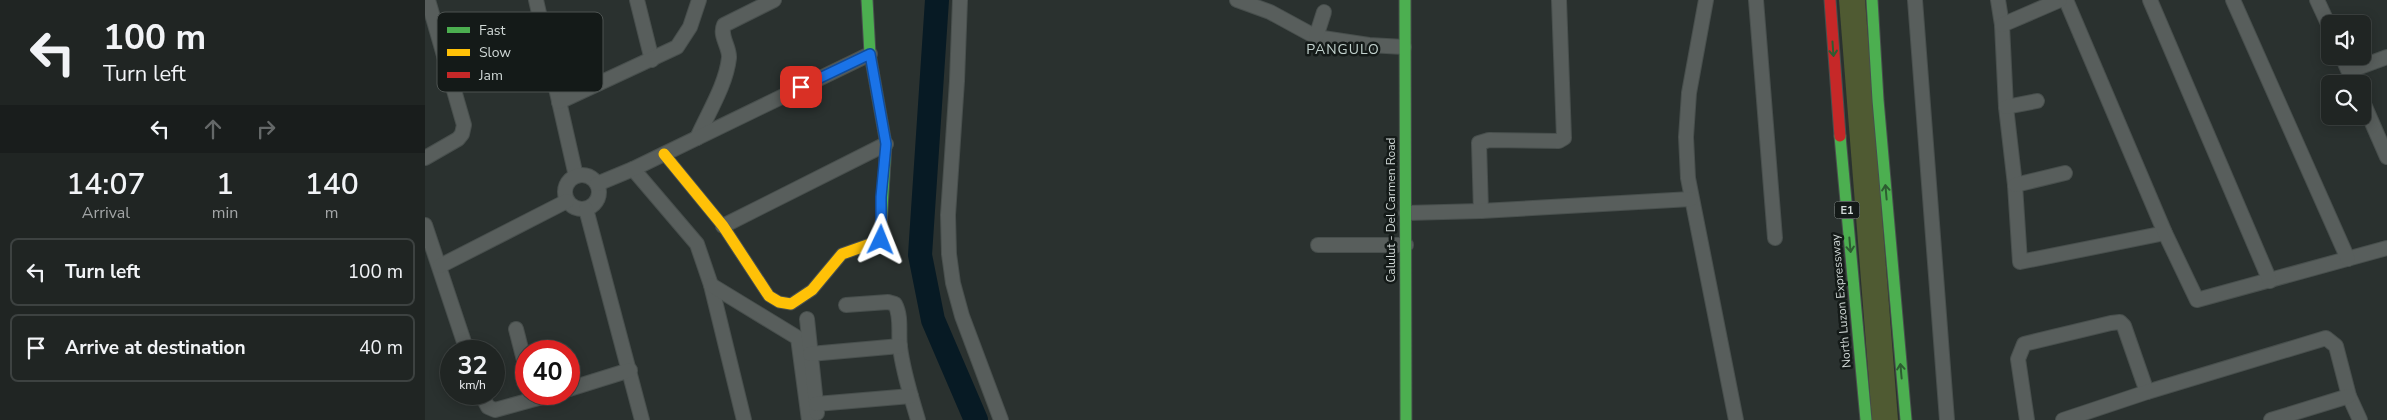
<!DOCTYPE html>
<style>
:root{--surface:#202523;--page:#2d3130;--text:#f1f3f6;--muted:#a2a5a6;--line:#3d4241}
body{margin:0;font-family:"Nunito Sans",sans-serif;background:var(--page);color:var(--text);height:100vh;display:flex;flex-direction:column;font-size:19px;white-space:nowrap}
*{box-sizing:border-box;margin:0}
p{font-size:16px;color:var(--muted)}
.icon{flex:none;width:28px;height:28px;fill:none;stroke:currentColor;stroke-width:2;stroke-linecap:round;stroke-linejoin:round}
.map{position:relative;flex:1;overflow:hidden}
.panel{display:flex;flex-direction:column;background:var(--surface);width:425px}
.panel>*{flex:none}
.top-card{background:#202523;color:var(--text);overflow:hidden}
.tools{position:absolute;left:1896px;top:15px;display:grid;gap:10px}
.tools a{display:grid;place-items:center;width:50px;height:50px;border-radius:8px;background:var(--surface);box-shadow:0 2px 12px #0003,0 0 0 1px var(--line);font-size:25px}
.speed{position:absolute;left:15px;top:340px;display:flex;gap:10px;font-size:25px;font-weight:700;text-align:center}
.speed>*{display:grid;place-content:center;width:65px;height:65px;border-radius:50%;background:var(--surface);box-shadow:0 2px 12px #0003,0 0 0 1px var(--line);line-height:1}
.speed small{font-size:12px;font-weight:400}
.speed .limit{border:8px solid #d22;background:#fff;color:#111}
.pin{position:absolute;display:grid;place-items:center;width:42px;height:42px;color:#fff;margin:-21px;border-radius:10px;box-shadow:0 2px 8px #0006}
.me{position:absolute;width:55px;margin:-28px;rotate:2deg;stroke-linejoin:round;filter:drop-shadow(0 0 4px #0008)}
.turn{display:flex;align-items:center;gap:18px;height:105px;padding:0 20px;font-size:22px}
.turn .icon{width:65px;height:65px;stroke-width:2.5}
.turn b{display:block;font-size:35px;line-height:42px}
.lanes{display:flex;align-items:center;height:48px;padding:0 20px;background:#0003;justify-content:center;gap:25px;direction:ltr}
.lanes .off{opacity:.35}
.eta{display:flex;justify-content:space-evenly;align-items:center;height:85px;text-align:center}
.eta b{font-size:30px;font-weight:600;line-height:35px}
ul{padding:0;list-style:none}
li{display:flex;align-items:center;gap:15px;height:68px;margin:0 10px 8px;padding:0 10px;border:2px solid var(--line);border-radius:8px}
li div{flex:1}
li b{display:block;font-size:19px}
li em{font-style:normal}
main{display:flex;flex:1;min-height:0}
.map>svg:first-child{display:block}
.green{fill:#4f5a32}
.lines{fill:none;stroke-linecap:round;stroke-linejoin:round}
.river{stroke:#071a24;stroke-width:24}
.street-casing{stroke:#484f4d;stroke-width:16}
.fast-casing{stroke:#484f4d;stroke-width:13}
.slow-casing{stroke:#484f4d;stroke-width:13}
.jam-casing{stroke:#484f4d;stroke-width:13}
.street{stroke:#585e5c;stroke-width:14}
.fast{stroke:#4caf50;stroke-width:11}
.slow{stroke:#ffc107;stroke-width:11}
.jam{stroke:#c62828;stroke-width:11}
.oneway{stroke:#2d5d31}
.route-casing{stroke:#114b97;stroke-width:12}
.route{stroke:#1a73e8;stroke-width:9}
.labels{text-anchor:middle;stroke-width:5;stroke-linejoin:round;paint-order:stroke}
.shield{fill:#141a18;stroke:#98a09e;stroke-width:1}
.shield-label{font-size:11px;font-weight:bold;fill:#d1d9d7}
.street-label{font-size:12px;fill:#d1d9d7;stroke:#141a18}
.neighbourhood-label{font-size:14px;letter-spacing:1px;fill:#c4d4d0;stroke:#141a18}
.key{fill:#141a18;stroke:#4d5351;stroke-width:1}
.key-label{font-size:14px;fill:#d1d9d7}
</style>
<main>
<section class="panel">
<div class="top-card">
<div class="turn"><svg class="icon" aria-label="left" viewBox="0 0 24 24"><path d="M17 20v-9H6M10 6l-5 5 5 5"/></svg><div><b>100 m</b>Turn left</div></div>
<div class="lanes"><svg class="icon" aria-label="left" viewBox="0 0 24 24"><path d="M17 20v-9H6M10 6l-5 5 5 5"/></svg><svg class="icon off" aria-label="ahead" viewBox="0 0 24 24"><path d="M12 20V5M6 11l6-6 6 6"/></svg><svg class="icon off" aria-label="right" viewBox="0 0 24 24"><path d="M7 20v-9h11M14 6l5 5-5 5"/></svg></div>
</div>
<div class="eta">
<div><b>14:07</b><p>Arrival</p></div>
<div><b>1</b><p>min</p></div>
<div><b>140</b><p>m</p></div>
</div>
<ul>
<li><svg class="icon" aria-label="left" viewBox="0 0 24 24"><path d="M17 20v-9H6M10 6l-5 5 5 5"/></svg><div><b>Turn left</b></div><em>100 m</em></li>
<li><svg class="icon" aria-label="arrive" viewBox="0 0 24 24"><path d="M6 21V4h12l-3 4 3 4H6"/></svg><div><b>Arrive at destination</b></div><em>40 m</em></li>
</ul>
</section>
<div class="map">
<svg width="1962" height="420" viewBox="0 0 1962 420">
<rect width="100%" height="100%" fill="#2a312f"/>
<polygon class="green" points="1414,0 1440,0 1473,420 1447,420"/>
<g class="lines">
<polyline class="river" points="512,0 495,255 508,320 551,420"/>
<g class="street-casing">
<g id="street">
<polyline points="111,0 151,176"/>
<polyline points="212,0 227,60"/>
<polyline points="535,0 532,81 523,215 524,254 528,283 537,316 576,420"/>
<polyline points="812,0 845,12 891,37 944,45 979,47"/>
<polyline points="1281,0 1264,93 1261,137 1263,178 1311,420"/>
<polyline points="1331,0 1350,238"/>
<polyline points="1490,0 1522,420"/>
<polyline points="1573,0 1577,25 1581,107 1590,185 1595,262 1740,233"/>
<polyline points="1641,0 1740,233 1772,300 1962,248"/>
<polyline points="1725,0 1845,281"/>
<polyline points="1808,0 1923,259"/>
<polyline points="1892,0 1905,28"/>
<polyline points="1577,25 1635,0"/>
<polyline points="891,37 899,12"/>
<polyline points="1917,56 1929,84"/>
<polyline points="1924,71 1962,57"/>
<polyline points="134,102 252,47 265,27 274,0"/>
<polyline points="1938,102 1962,157"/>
<polyline points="1581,107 1612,101"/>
<path d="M272,138C283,113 301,85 304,58C305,47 294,36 299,25L349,0"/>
<polyline points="0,158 33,139 37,134 39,125 3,0"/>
<polyline points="208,169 272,244 286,285 319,420"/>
<circle cx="157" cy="192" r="17"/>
<polyline points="172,184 208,169 445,54"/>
<polyline points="1590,185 1640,173"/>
<polyline points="161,209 217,420"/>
<polyline points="1056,211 1054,143 1064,140 1134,141 1139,138 1134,0"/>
<polyline points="981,213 1056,211 1266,199"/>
<polyline points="0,225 42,351"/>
<polyline points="298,226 461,144"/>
<polyline points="893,245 981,245"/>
<polyline points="15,266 142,201"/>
<polyline points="286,285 373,338 384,420"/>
<path d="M421,305L463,302L470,304C477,317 473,333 475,347C478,372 486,396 493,420"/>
<polyline points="382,319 392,413"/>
<polyline points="91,329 101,368"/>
<polyline points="385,354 475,346"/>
<polyline points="144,389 205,370"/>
<polyline points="56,394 63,407 70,410 128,394"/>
<polyline points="391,404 486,396"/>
<polyline points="1602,420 1593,359 1599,344 1686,323 1695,322 1699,326 1722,392"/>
<polyline points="1638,420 1722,392 1901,338 1911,346 1924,396 1935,420"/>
<polyline points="1846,420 1924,396"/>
</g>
</g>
<g class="fast-casing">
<g id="fast">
<polyline points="442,0 445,54 461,144 455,241 451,242"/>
<polyline points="980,0 981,420"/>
<polyline points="1447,0 1453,100 1481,420"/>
<polyline points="1415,136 1441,420"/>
</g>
</g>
<g class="slow-casing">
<polyline id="slow" points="239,154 298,226 344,296 354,302 366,304 387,290 417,254 451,242"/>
</g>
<g class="jam-casing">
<polyline id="jam" points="1405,0 1415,136"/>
</g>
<use href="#street" class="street"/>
<use href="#fast" class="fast"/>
<use href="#slow" class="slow"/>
<use href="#jam" class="jam"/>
</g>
<defs><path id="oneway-shaft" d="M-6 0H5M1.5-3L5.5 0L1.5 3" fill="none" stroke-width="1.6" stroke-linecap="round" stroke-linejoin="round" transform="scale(1.25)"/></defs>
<g class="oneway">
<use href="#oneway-shaft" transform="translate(1408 49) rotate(86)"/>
<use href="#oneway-shaft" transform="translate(1461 192) rotate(-95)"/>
<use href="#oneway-shaft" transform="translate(1425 245) rotate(85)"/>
<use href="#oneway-shaft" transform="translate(1476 371) rotate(-95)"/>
</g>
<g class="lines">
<g class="route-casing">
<polyline id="route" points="376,87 445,54 461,144 456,197 456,240"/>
</g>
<use href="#route" class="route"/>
</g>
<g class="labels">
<rect class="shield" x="1409.5" y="201.5" width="25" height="17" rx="4"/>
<g class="shield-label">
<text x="1422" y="214">E1</text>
</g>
<g class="street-label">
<text transform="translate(966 210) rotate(-90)" y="4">Calulut - Del Carmen Road</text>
<text transform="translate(1416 301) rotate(-95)" y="4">North Luzon Expressway</text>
</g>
<g class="neighbourhood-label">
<text x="918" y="54">PANGULO</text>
</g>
</g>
<rect x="12" y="12" width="166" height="80" rx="8" class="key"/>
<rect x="22" y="27" width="23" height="6" fill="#4caf50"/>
<rect x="22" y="49" width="23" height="7" fill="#ffc107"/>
<rect x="22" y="72" width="23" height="6" fill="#c62828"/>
<g class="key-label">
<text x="54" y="35">Fast</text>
<text x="54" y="57">Slow</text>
<text x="54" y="80">Jam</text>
</g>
</svg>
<div class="tools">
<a><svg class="icon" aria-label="sound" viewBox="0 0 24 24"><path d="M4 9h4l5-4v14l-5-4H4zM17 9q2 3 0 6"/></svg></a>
<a><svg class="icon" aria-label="search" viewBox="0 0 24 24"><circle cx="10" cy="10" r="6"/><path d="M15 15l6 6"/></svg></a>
</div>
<div class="speed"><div>32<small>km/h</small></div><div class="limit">40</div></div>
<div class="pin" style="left:376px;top:87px;background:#d93025"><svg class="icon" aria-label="arrive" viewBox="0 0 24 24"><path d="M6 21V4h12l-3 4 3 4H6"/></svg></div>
<svg class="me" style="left:456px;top:240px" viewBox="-20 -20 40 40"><path d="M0-17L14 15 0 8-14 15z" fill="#1a73e8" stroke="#fff" stroke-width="4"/></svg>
</div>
</main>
